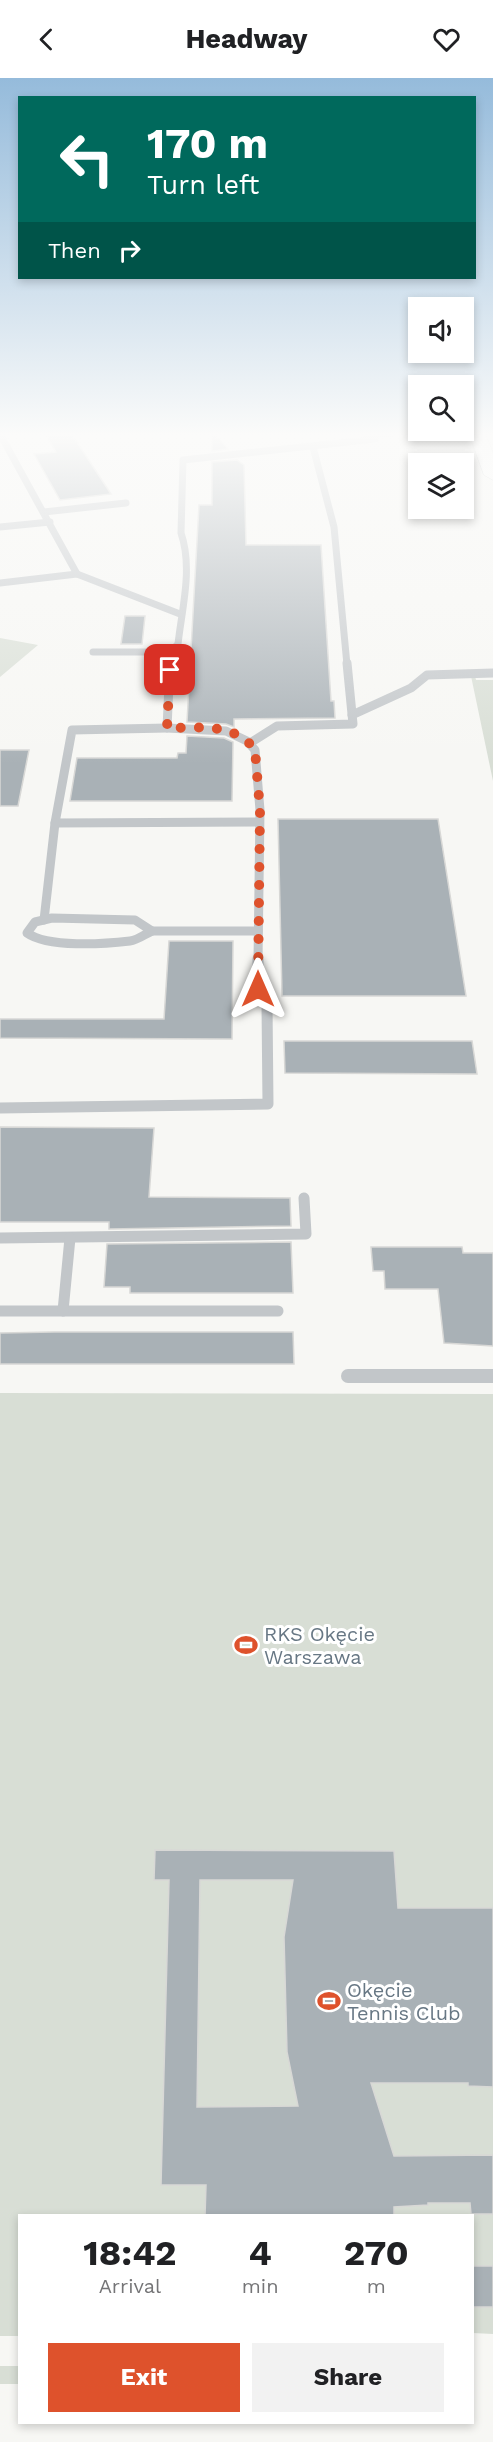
<!DOCTYPE html>
<meta charset="utf-8">
<style>
:root{--surface:#fff;--page:#f2f2f2;--text:#202124;--muted:#757577;--accent:#de522c}
body{margin:0;font-family:"Work Sans",sans-serif;background:var(--page);color:var(--text);height:100vh;display:flex;flex-direction:column;font-size:22px;white-space:nowrap}
*{box-sizing:border-box;margin:0}
p{font-size:20px;color:var(--muted)}
.icon{flex:none;width:33px;height:33px;fill:none;stroke:currentColor;stroke-width:2;stroke-linecap:round;stroke-linejoin:round}
.map{position:relative;flex:1;overflow:hidden}
.details{position:absolute;left:18px;top:2136px;width:456px;height:210px;display:flex;flex-direction:column;background:var(--surface);border-radius:0px;box-shadow:0 3px 9px #0003}
.details>*{flex:none}
.hud{position:absolute;left:18px;top:18px;width:458px;height:183px;border-radius:0px;box-shadow:0 3px 9px #0003;background:#00695c;color:#fff;overflow:hidden}
.fabs{position:absolute;left:408px;top:219px;display:grid;gap:12px}
.fabs a{display:grid;place-items:center;width:66px;height:66px;border-radius:0px;background:var(--surface);box-shadow:0 3px 9px #0003;font-size:30px}
.pin{position:absolute;display:grid;place-items:center;width:51px;height:51px;color:#fff;margin:-26px;border-radius:12px;box-shadow:0 3px 9px #0006}
.me{position:absolute;width:66px;margin:-33px;rotate:0deg;stroke-linejoin:round;filter:drop-shadow(0 0 4px #0008)}
.turn{display:flex;align-items:center;gap:21px;height:126px;padding:0 30px;font-size:27px}
.turn .icon{width:78px;height:78px;stroke-width:2.5}
.turn b{display:block;font-size:42px;line-height:51px}
.then{display:flex;align-items:center;height:57px;padding:0 30px;background:#0003;gap:12px;font-size:22px}
.eta{display:flex;justify-content:space-evenly;align-items:center;height:102px;text-align:center}
.eta b{font-size:36px;font-weight:700;line-height:42px}
.action{display:flex;gap:12px;margin-top:auto;padding:12px 30px}
.action a{flex:1;height:69px;border-radius:0px;background:var(--accent);color:#fff;font-size:24px;font-weight:700;line-height:69px;text-align:center}
.action a+a{background:var(--page);color:var(--text)}
header{display:flex;justify-content:space-between;align-items:center;height:78px;padding:0 30px;background:var(--surface);font-size:27px;font-weight:700}
.map>svg:first-child{display:block}
.green{fill:#d8ded5}
.building{fill:#a9b1b6;stroke:#d8d8d6;stroke-width:1.5;fill-rule:evenodd}
.lines{fill:none;stroke-linecap:round;stroke-linejoin:round}
.primary-casing{stroke:#b5babd;stroke-width:1}
.lane-far3{stroke:#c2c6c9;stroke-width:7}
.lane-far2{stroke:#c2c6c9;stroke-width:9}
.lane-far1{stroke:#c2c6c9;stroke-width:11}
.lane{stroke:#c2c6c9;stroke-width:14}
.primary{fill:#fff;fill-rule:evenodd}
.route{stroke:#de522c;stroke-width:10;stroke-dasharray:0 18}
.labels{text-anchor:middle;stroke-width:6;stroke-linejoin:round;paint-order:stroke}
.near-poi-label{font-size:20px;fill:#677784;stroke:#fff;text-anchor:start}
</style>
<header><svg class="icon" aria-label="back" viewBox="0 0 24 24"><path d="M15 5l-7 7 7 7"/></svg>Headway<svg class="icon" aria-label="heart" viewBox="0 0 24 24"><path d="M12 20l-8-8c-3-5 5-10 8-4 3-6 11-1 8 4z"/></svg></header>
<div class="map">
<svg width="493" height="2364" viewBox="0 0 493 2364">
<rect width="100%" height="100%" fill="#f7f7f4"/>
<g class="green">
<polygon points="0,560 38,567 0,599"/>
<polygon points="471,598 475,598 476,602 493,602 493,703"/>
<polygon points="0,1315 493,1316 493,2256 473,2255 472,2138 20,2138 19,2258 0,2258"/>
<rect x="0" y="2288" width="19" height="18"/>
</g>
<g class="building">
<polygon points="45,355 71,355 111,416 60,422 34,376 56,374"/>
<polygon points="212,355 214,355 228,371 212,373"/>
<polygon points="237,382 244,387 246,467 321,467 331,623 334,623 335,640 234,641 234,649 226,646 187,644 199,427 212,427 212,384"/>
<polygon points="125,538 145,538 142,566 121,566"/>
<polygon points="187,658 224,660 233,664 232,723 70,723 77,680 177,680 178,675 186,675"/>
<polygon points="0,672 29,672 18,728 0,728"/>
<polygon points="278,741 438,741 466,918 282,918"/>
<polygon points="169,863 233,863 232,961 0,960 0,941 164,941"/>
<polygon points="284,963 472,963 477,996 285,995"/>
<polygon points="0,1049 154,1050 149,1119 290,1120 291,1148 109,1151 109,1144 0,1144"/>
<polygon points="291,1164 293,1215 130,1215 130,1209 104,1209 107,1166"/>
<polygon points="371,1169 462,1169 463,1175 493,1175 493,1268 444,1265 438,1211 385,1211 384,1193 373,1193"/>
<polygon points="54,1254 293,1254 294,1286 0,1286 0,1255"/>
<path d="M155,1772L394,1773L398,1830H493V2009L468,2008V2005H371L394,2078L493,2077V2136H471L470,2125H428V2127L394,2129V2138H205L206,2107H161L169,1802H154ZM200,1802H293L284,1859L287,1974L298,2028L197,2029Z"/>
<rect x="472" y="2188" width="21" height="41"/>
</g>
<g class="lines">
<g class="primary-casing">
<polygon id="primary" points="469,355 485,355 493,375 493,402 484,397"/>
</g>
<g class="lane-far3">
<polyline points="0,356 77,496 180,536"/>
<polyline points="373,357 392,355"/>
<polyline points="313,369 334,449 347,587"/>
<polyline points="44,434 126,425"/>
<polyline points="0,449 50,444"/>
<polyline points="0,505 77,496"/>
<polyline points="93,574 170,574"/>
<path d="M169,587L170,574L178,566C182,530 193,490 181,455L183,382L375,361L373,355"/>
</g>
<g class="lane-far2">
<polyline points="170,585 167,650 226,653 247,663 255,672 260,732 258,883"/>
<polyline points="352,637 411,610 427,597 493,595"/>
<polyline points="167,650 72,652 55,745 259,744"/>
<polyline points="250,665 277,648 353,646 347,585"/>
<path d="M52,840L135,842L152,853C145,856 138,862 130,863C104,866 48,870 27,855L35,844Z"/>
<polyline points="44,842 55,745"/>
<polyline points="152,853 258,853"/>
</g>
<g class="lane-far1">
<polyline points="0,1030 268,1026 267,927 258,911 258,881"/>
<polyline points="0,1160 306,1156 304,1120"/>
<polyline points="0,1233 278,1233"/>
<polyline points="63,1233 70,1160"/>
</g>
<polyline class="lane" points="348,1298 493,1298"/>
<use href="#primary" class="primary"/>
</g>
<linearGradient id="sky" x2="0" y2="1"><stop stop-color="#95bbdb"/><stop offset="0.52" stop-color="#fbfbfa"/><stop offset="1" stop-color="#fbfbfa" stop-opacity="0"/></linearGradient>
<rect width="493" height="686" fill="url(#sky)"/>
<g class="lines">
<path class="route" d="M170,592L167,650C197,650 235,644 255,672L260,732L258,911"/>
</g>
<defs>
<g id="stadium-bare" transform="scale(1.8)"><path d="M0-5a6.5 5 0 1 0 0 10a6.5 5 0 1 0 0-10ZM-3.5-1.8h7v3.6h-7Z" fill="#de522c" stroke="#fff" stroke-width="2.5" paint-order="stroke"/></g>
</defs>
<g fill-rule="evenodd">
<use href="#stadium-bare" x="246" y="1567"/>
<use href="#stadium-bare" x="329" y="1923"/>
</g>
<g class="labels">
<g class="near-poi-label">
<text x="264" y="1563">RKS Okęcie<tspan x="264" dy="23">Warszawa</tspan></text>
<text x="347" y="1919">Okęcie<tspan x="347" dy="23">Tennis Club</tspan></text>
</g>
</g>
</svg>
<div class="fabs">
<a><svg class="icon" aria-label="sound" viewBox="0 0 24 24"><path d="M4 9h4l5-4v14l-5-4H4zM17 9q2 3 0 6"/></svg></a>
<a><svg class="icon" aria-label="search" viewBox="0 0 24 24"><circle cx="10" cy="10" r="6"/><path d="M15 15l6 6"/></svg></a>
<a><svg class="icon" aria-label="layers" viewBox="0 0 24 24"><path d="M12 4l9 5-9 5-9-5zM3 14l9 5 9-5"/></svg></a>
</div>
<div class="pin" style="left:170px;top:592px;background:#d93025"><svg class="icon" aria-label="arrive" viewBox="0 0 24 24"><path d="M6 21V4h12l-3 4 3 4H6"/></svg></div>
<svg class="me" style="left:258px;top:911px" viewBox="-20 -20 40 40"><path d="M0-17L14 15 0 8-14 15z" fill="#de522c" stroke="#fff" stroke-width="4"/></svg>
<div class="hud">
<div class="turn"><svg class="icon" aria-label="left" viewBox="0 0 24 24"><path d="M17 20v-9H6M10 6l-5 5 5 5"/></svg><div><b>170 m</b>Turn left</div></div>
<div class="then">Then<svg class="icon" aria-label="right" viewBox="0 0 24 24"><path d="M7 20v-9h11M14 6l5 5-5 5"/></svg></div>
</div>
<section class="details">
<div class="eta">
<div><b>18:42</b><p>Arrival</p></div>
<div><b>4</b><p>min</p></div>
<div><b>270</b><p>m</p></div>
</div>
<div class="action"><a>Exit</a><a>Share</a></div>
</section>
</div>
